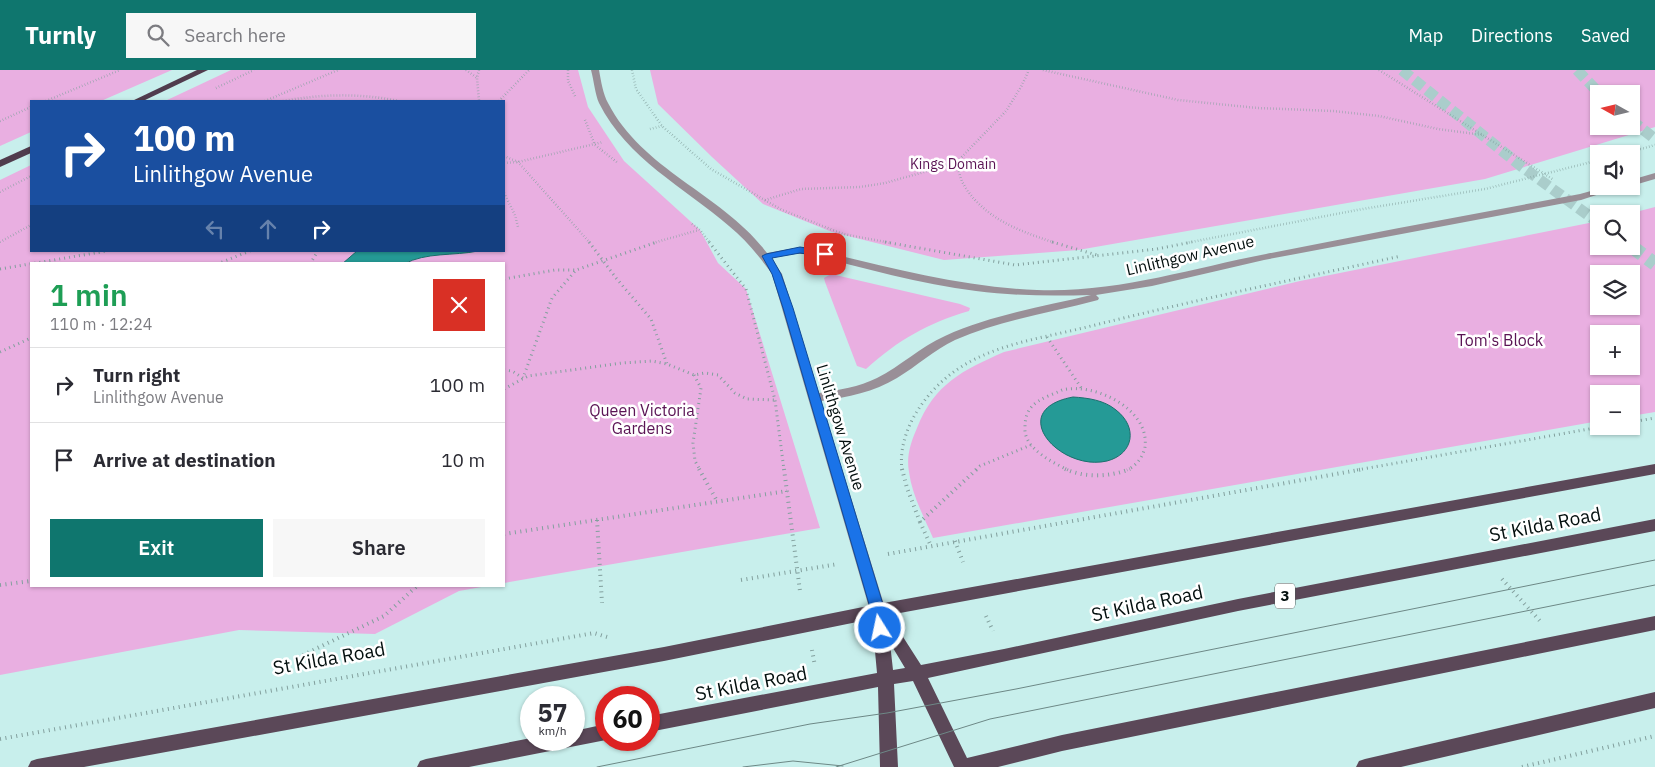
<!DOCTYPE html>
<meta charset="utf-8">
<style>
:root{--surface:#fff;--page:#f7f7f7;--text:#2b2b33;--muted:#7c7c81;--line:#e1e1e2;--accent:#0f766e}
body{margin:0;font-family:"IBM Plex Sans",sans-serif;background:var(--page);color:var(--text);height:100vh;display:flex;flex-direction:column;font-size:19px;white-space:nowrap}
*{box-sizing:border-box;margin:0}
p{font-size:16px;color:var(--muted)}
.icon{flex:none;width:28px;height:28px;fill:none;stroke:currentColor;stroke-width:2;stroke-linecap:round;stroke-linejoin:round}
.map{position:relative;flex:1;overflow:hidden}
.details{position:absolute;left:30px;top:192px;width:475px;height:325px;display:flex;flex-direction:column;background:var(--surface);border-radius:0px;box-shadow:0 1px 4px #0004}
.details>*{flex:none}
.top-card{position:absolute;left:30px;top:30px;width:475px;height:152px;border-radius:0px;box-shadow:0 1px 4px #0004;background:#1a4fa0;color:#fff;overflow:hidden}
.needle{width:32px;rotate:278deg}
.controls{position:absolute;left:1590px;top:15px;display:grid;gap:10px}
.controls a{display:grid;place-items:center;width:50px;height:50px;border-radius:0px;background:var(--surface);box-shadow:0 1px 4px #0004;font-size:25px}
.speed{position:absolute;left:520px;top:616px;display:flex;gap:10px;font-size:25px;font-weight:700;text-align:center}
.speed>*{display:grid;place-content:center;width:65px;height:65px;border-radius:50%;background:var(--surface);box-shadow:0 1px 4px #0004;line-height:1}
.speed small{font-size:12px;font-weight:400}
.speed .limit{border:8px solid #d22;background:#fff;color:#111}
.pin{position:absolute;display:grid;place-items:center;width:42px;height:42px;color:#fff;margin:-21px;border-radius:10px;box-shadow:0 2px 8px #0006}
.me{position:absolute;width:55px;margin:-28px;rotate:350deg;stroke-linejoin:round;filter:drop-shadow(0 0 4px #0008)}
.turn{display:flex;align-items:center;gap:18px;height:105px;padding:0 20px;font-size:22px}
.turn .icon{width:65px;height:65px;stroke-width:2.5}
.turn b{display:block;font-size:35px;line-height:42px}
.lanes{display:flex;align-items:center;height:48px;padding:0 20px;background:#0003;justify-content:center;gap:25px;direction:ltr}
.lanes .off{opacity:.35}
.round{display:grid;place-items:center;flex:none;width:52px;height:52px;border-radius:0px;background:var(--page)}
.headline{display:flex;align-items:center;justify-content:space-between;height:85px;padding:0 20px}
h1{font-size:30px;font-weight:600;line-height:38px;color:#1e9e55}
.cta{display:flex;gap:10px;margin-top:auto;padding:10px 20px}
.cta a{flex:1;height:58px;border-radius:0px;background:var(--accent);color:#fff;font-size:20px;font-weight:600;line-height:58px;text-align:center}
.cta a+a{background:var(--page);color:var(--text)}
ul{padding:0;list-style:none}
li{display:flex;align-items:center;gap:15px;height:75px;padding:0 20px;border-top:1px solid var(--line)}
li div{flex:1}
li b{display:block;font-size:19px}
li em{font-style:normal}
header{display:flex;align-items:center;gap:30px;box-sizing:border-box;height:70px;padding:0 25px;background:var(--accent);color:#fff}
header strong{font-size:24px}
nav{display:flex;gap:28px;margin-inline-start:auto;font-size:18px}
.search{width:350px;height:45px;background:var(--page);display:flex;align-items:center;gap:12px;box-sizing:border-box;padding:0 18px;border-radius:0px;color:var(--muted);font-size:19px}
.map>svg:first-child{display:block}
.green{fill:#e9afe1;fill-rule:evenodd}
.water{fill:#259a96;stroke:#1b706d}
.lines{fill:none;stroke-linecap:round;stroke-linejoin:round}
.motorway-tunnel-far1{stroke:#aacdcb;stroke-width:11;stroke-dasharray:11 5;stroke-linecap:butt}
.motorway-tunnel{stroke:#aacdcb;stroke-width:14;stroke-dasharray:14 7;stroke-linecap:butt}
.path-far2{stroke:#829f9d;stroke-width:2.5;stroke-dasharray:0.5 2.5;stroke-linecap:butt}
.path-far1{stroke:#829f9d;stroke-width:3;stroke-dasharray:1 4;stroke-linecap:butt}
.path{stroke:#829f9d;stroke-width:4;stroke-dasharray:1 4.5;stroke-linecap:butt}
.tertiary{fill:#998f97;fill-rule:evenodd}
.primary{fill:#5b4858;fill-rule:evenodd}
.trunk{fill:#503c4d;fill-rule:evenodd}
.tram{stroke:#6d8886;stroke-width:1}
.route{fill:#1a73e8;stroke:#114b97}
.labels{text-anchor:middle;stroke-width:5;stroke-linejoin:round;paint-order:stroke}
.far-park-label{font-size:14px;fill:#5a1354;stroke:#fff}
.shield{fill:#fff;stroke:#4f5756;stroke-width:1}
.shield-label{font-size:15px;font-weight:bold;fill:#030f0e}
.street-label{font-size:16px;fill:#030f0e;stroke:#fff}
.park-label{font-size:16px;fill:#5a1354;stroke:#fff}
.near-street-label{font-size:19px;fill:#030f0e;stroke:#fff}
</style>
<header>
<strong>Turnly</strong>
<div class="search"><svg class="icon" aria-label="search" viewBox="0 0 24 24"><circle cx="10" cy="10" r="6"/><path d="M15 15l6 6"/></svg>Search here</div>
<nav><a>Map</a><a>Directions</a><a>Saved</a></nav>
</header>
<div class="map">
<svg width="1655" height="697" viewBox="0 0 1655 697">
<rect width="100%" height="100%" fill="#c8efec"/>
<g class="green">
<polygon points="0,0 172,0 101,31 31,31 31,62 0,76"/>
<polygon points="231,0 578,0 588,37 624,91 700,160 718,193 746,219 820,458 504,513 504,194 31,194 31,516 487,516 459,521 375,564 239,560 0,605 0,110 31,95 31,181 504,181 504,31 165,31"/>
<path d="M650,0H1655V57L1485,109L1078,180L944,190L832,162L763,134L712,87L658,34ZM1599,24H1631V56H1599Z"/>
<path d="M1655,137V342L1631,346V324H1599V351L933,468C924,447 912,425 909,402C906,386 911,372 917,358C934,314 963,300 1004,282L1300,211L1599,151V176H1631V144H1628ZM1599,204H1631V236H1599ZM1599,264H1631V296H1599Z"/>
<path d="M831,204L960,234L970,238L969,241C928,253 898,270 866,299L857,296L825,212L824,208Z"/>
</g>
<g class="water">
<path d="M357,181H478C454,186 426,182 404,194H342Z"/>
<path d="M1073,327C1088,328 1104,330 1116,340C1138,357 1134,384 1107,391C1060,402 1004,340 1073,327Z"/>
</g>
<g class="lines">
<g class="motorway-tunnel-far1">
<polyline points="1402,0 1521,96 1599,153"/>
<polyline points="1577,0 1600,24"/>
<polyline points="1631,50 1655,69"/>
</g>
<polyline class="motorway-tunnel" points="1631,176 1655,194"/>
<g class="path-far2">
<polyline points="466,0 477,8"/>
<polyline points="479,0 477,8 479,31"/>
<polyline points="568,0 568,11 576,28"/>
<polyline points="632,0 636,19 662,56 711,99 782,140 843,164 891,173"/>
<polyline points="1043,0 1178,30 1258,38 1333,41 1379,46 1438,59 1483,65"/>
<polyline points="1379,0 1554,110"/>
<polyline points="216,18 254,0"/>
<polyline points="46,31 120,0"/>
<polyline points="265,31 338,0"/>
<path d="M283,31C322,24 360,23 399,31"/>
<polyline points="499,31 529,0"/>
<polyline points="585,50 595,75 618,93"/>
<polyline points="0,51 31,37"/>
<polyline points="650,59 662,56"/>
<polyline points="1623,84 1655,75"/>
<polyline points="504,86 518,92 590,173"/>
<polyline points="504,93 518,92 603,72"/>
<path d="M956,93C959,100 960,109 964,115C983,148 1021,162 1056,173"/>
<polyline points="0,122 31,106"/>
<polyline points="504,123 515,145 518,157"/>
<polyline points="765,130 801,119 860,117 885,113 956,93 1006,41 1021,17 1029,0"/>
<polyline points="692,154 700,160 710,173"/>
<polyline points="0,172 31,155"/>
<polyline points="653,173 699,160"/>
<polyline points="1186,173 1357,140 1485,119 1599,90"/>
</g>
<g class="path-far1">
<polyline points="589,172 616,208 651,249 667,294"/>
<polyline points="709,172 746,219 775,330 784,400"/>
<polyline points="885,172 1015,195 1157,179 1192,172"/>
<polyline points="1052,172 1097,185"/>
<polyline points="217,194 250,181"/>
<polyline points="310,194 318,181"/>
<polyline points="0,199 107,181"/>
<polyline points="504,209 555,200 577,200"/>
<polyline points="1047,267 1082,319"/>
<polyline points="0,282 31,268"/>
<polyline points="504,300 512,301 523,308 552,228 576,200 657,172"/>
<polyline points="694,305 701,318 693,373 695,391 700,400"/>
<polyline points="504,319 528,306 622,293 652,291 667,294 694,305 705,303 718,305 735,323 747,329 775,330"/>
<polyline points="1631,352 1655,348"/>
<path d="M902,400C897,362 925,322 955,301C993,274 1043,268 1087,257C1191,231 1296,209 1401,186"/>
<polyline points="976,400 980,396 1031,375"/>
<path d="M1068,400C1052,392 1023,378 1025,357C1025,340 1033,333 1048,326C1053,324 1058,322 1062,320C1094,312 1150,339 1145,377C1143,387 1136,396 1127,400"/>
<polyline points="1357,400 1606,356"/>
</g>
<g class="path">
<polyline points="699,399 717,431"/>
<polyline points="784,399 800,521"/>
<polyline points="902,399 907,418 920,452 977,399"/>
<path d="M1065,399C1085,408 1110,407 1130,399"/>
<polyline points="597,450 602,533"/>
<polyline points="920,452 931,476"/>
<polyline points="504,464 787,421"/>
<polyline points="955,471 963,492"/>
<polyline points="888,484 1364,399"/>
<polyline points="1502,509 1540,551"/>
<polyline points="741,510 838,494"/>
<polyline points="0,515 31,511"/>
<polyline points="986,546 993,561"/>
<polyline points="812,580 815,596"/>
<polyline points="303,585 384,546 417,516"/>
<polyline points="0,669 594,563 607,567"/>
<polyline points="1522,697 1655,666"/>
</g>
<g class="tertiary">
<path d="M591,0H599C601,11 603,24 608,33C643,101 723,124 767,183L795,178H808C883,196 959,217 1037,220C1117,223 1188,199 1266,184C1370,163 1475,144 1580,124L1609,116H1624L1581,130L1264,190L1152,216L1096,225L1099,228L1098,230C1050,243 1001,250 955,270C934,280 917,296 897,308C874,322 848,327 821,331L886,541L883,546L878,548L873,546L870,541L772,204C759,186 746,170 729,156C684,117 627,89 599,33C595,24 594,11 591,0ZM795,184H808C864,198 920,214 976,221C1014,226 1053,226 1091,225C1042,237 991,245 945,266C920,277 901,296 877,308C859,317 839,320 819,323L782,204L771,188Z"/>
<polygon points="1655,103 1655,109 1631,116 1631,110"/>
</g>
<g class="primary">
<path d="M1655,394V404L889,545L921,595L1004,579L1238,529L1655,449V461L1238,541L928,608L967,688L1062,665L1655,546V560L1062,681L998,697H954L913,611L894,614L898,697H880L878,617L649,662V646L877,603L872,549L664,591L84,697H28L31,691L37,689L664,577L878,534ZM890,573L905,598L893,600Z"/>
<polygon points="1655,622 1655,638 1401,697 1356,697 1359,691 1365,689"/>
<polygon points="606,654 606,670 469,697 417,697 420,691 426,689 531,668 531,670 574,670 574,661"/>
</g>
<g class="trunk">
<polygon points="197,0 208,0 143,31 132,31"/>
<polygon points="31,76 31,83 0,97 0,90"/>
</g>
<g class="tram">
<polyline points="597,697 810,654 887,643 1016,619 1655,490"/>
<polyline points="743,697 793,691 843,696"/>
<polyline points="836,697 990,649 1655,515"/>
</g>
</g>
<polygon class="route" points="800,177 825,181 829,184 825,187 800,183 772,188 781,204 793,238 885,541 887,558 885,562 880,564 875,562 871,541 783,238 772,204 762,186 766,184"/>
<g class="labels">
<g class="far-park-label">
<text x="953" y="99">Kings Domain</text>
</g>
<rect class="shield" x="1275" y="513.5" width="20" height="25" rx="4"/>
<g class="shield-label">
<text x="1285" y="531">3</text>
</g>
<g class="street-label">
<text transform="translate(1190 185) rotate(-13)" y="6">Linlithgow Avenue</text>
<text transform="translate(841 357) rotate(73)" y="6">Linlithgow Avenue</text>
</g>
<g class="park-label">
<text x="1500" y="276">Tom's Block</text>
<text x="642" y="346">Queen Victoria<tspan x="642" dy="18">Gardens</tspan></text>
</g>
<g class="near-street-label">
<text transform="translate(1545 454) rotate(-11)" y="7">St Kilda Road</text>
<text transform="translate(1147 533) rotate(-12)" y="7">St Kilda Road</text>
<text transform="translate(329 588) rotate(-10)" y="7">St Kilda Road</text>
<text transform="translate(751 613) rotate(-11)" y="7">St Kilda Road</text>
</g>
</g>
</svg>
<div class="controls">
<a><svg class="needle" viewBox="-14 -14 28 28"><path d="M0-13l5 13h-10z" fill="#e53935"/><path d="M0 13l5-13h-10z" fill="#7c7c81"/></svg></a>
<a><svg class="icon" aria-label="sound" viewBox="0 0 24 24"><path d="M4 9h4l5-4v14l-5-4H4zM17 9q2 3 0 6"/></svg></a>
<a><svg class="icon" aria-label="search" viewBox="0 0 24 24"><circle cx="10" cy="10" r="6"/><path d="M15 15l6 6"/></svg></a>
<a><svg class="icon" aria-label="layers" viewBox="0 0 24 24"><path d="M12 4l9 5-9 5-9-5zM3 14l9 5 9-5"/></svg></a>
<a>+</a>
<a>−</a>
</div>
<div class="speed"><div>57<small>km/h</small></div><div class="limit">60</div></div>
<div class="pin" style="left:825px;top:184px;background:#d93025"><svg class="icon" aria-label="arrive" viewBox="0 0 24 24"><path d="M6 21V4h12l-3 4 3 4H6"/></svg></div>
<svg class="me" style="left:880px;top:558px" viewBox="-20 -20 40 40"><circle r="17" fill="#1a73e8" stroke="#fff" stroke-width="3"/><path d="M0-11L8 9 0 5-8 9z" fill="#fff"/></svg>
<div class="top-card">
<div class="turn"><svg class="icon" aria-label="right" viewBox="0 0 24 24"><path d="M7 20v-9h11M14 6l5 5-5 5"/></svg><div><b>100 m</b>Linlithgow Avenue</div></div>
<div class="lanes"><svg class="icon off" aria-label="left" viewBox="0 0 24 24"><path d="M17 20v-9H6M10 6l-5 5 5 5"/></svg><svg class="icon off" aria-label="ahead" viewBox="0 0 24 24"><path d="M12 20V5M6 11l6-6 6 6"/></svg><svg class="icon" aria-label="right" viewBox="0 0 24 24"><path d="M7 20v-9h11M14 6l5 5-5 5"/></svg></div>
</div>
<section class="details">
<div class="headline"><div><h1>1 min</h1><p>110 m · 12:24</p></div><a class="round" style="background:#d93025;color:#fff"><svg class="icon" aria-label="close" viewBox="0 0 24 24"><path d="M6 6l12 12M18 6L6 18"/></svg></a></div>
<ul>
<li><svg class="icon" aria-label="right" viewBox="0 0 24 24"><path d="M7 20v-9h11M14 6l5 5-5 5"/></svg><div><b>Turn right</b><p>Linlithgow Avenue</p></div><em>100 m</em></li>
<li><svg class="icon" aria-label="arrive" viewBox="0 0 24 24"><path d="M6 21V4h12l-3 4 3 4H6"/></svg><div><b>Arrive at destination</b></div><em>10 m</em></li>
</ul>
<div class="cta"><a>Exit</a><a>Share</a></div>
</section>
</div>
